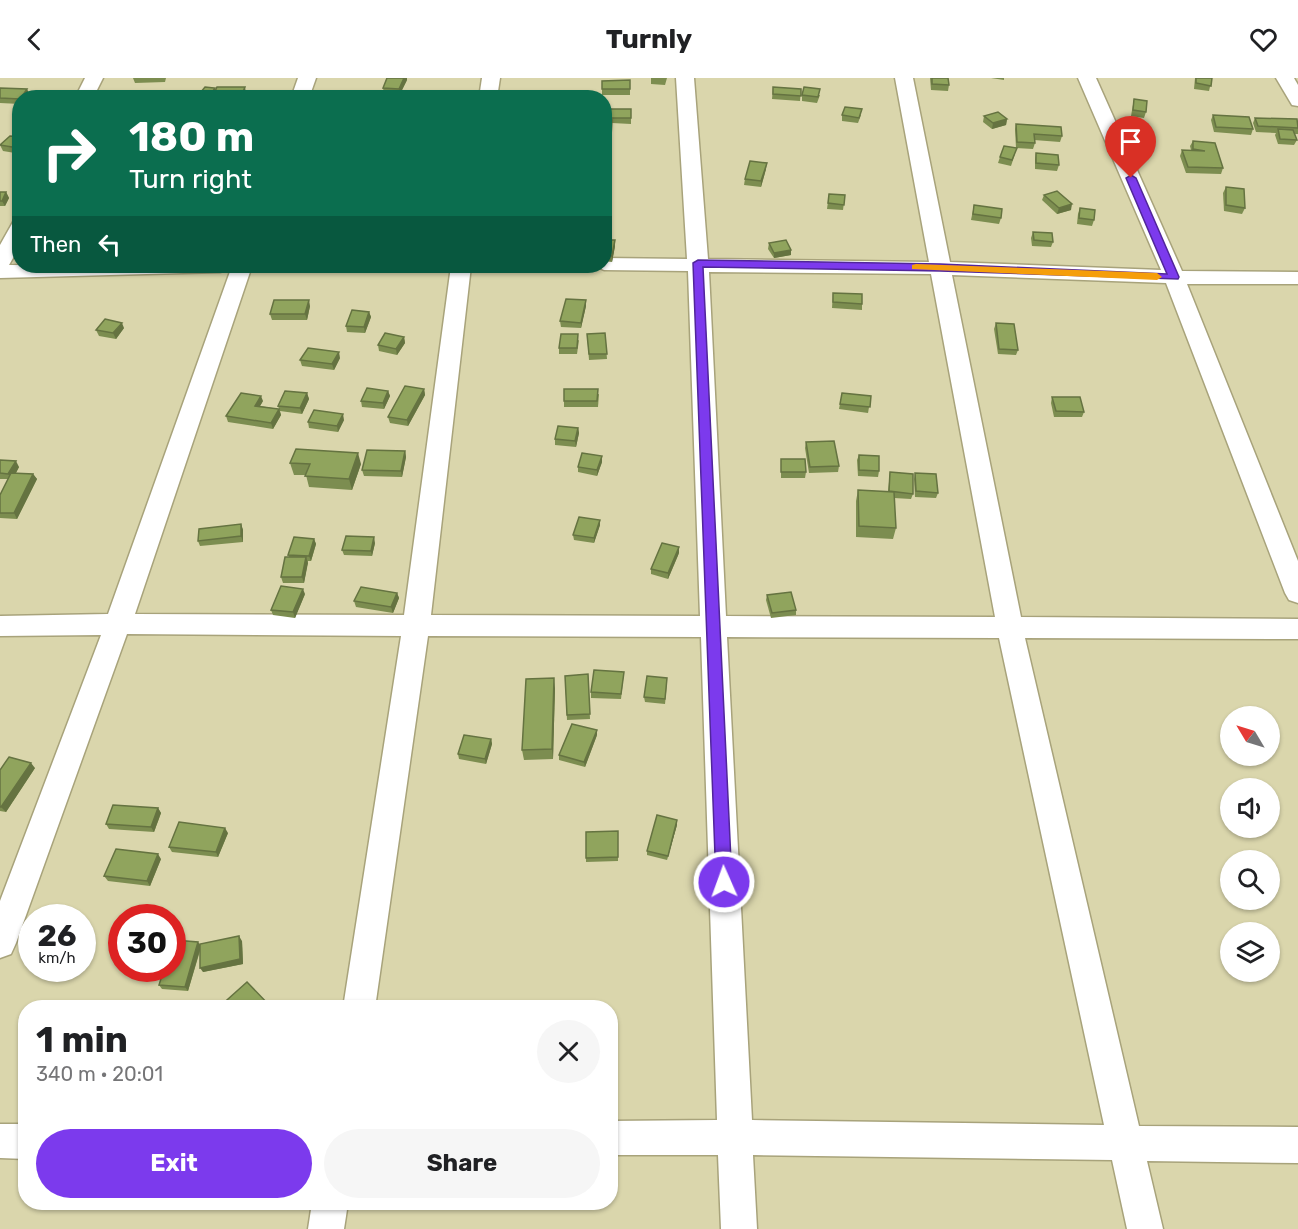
<!DOCTYPE html>
<meta charset="utf-8">
<style>
:root{--surface:#fff;--page:#f6f6f6;--text:#202124;--muted:#757577;--accent:#7c3aed}
body{margin:0;font-family:Rubik,sans-serif;background:var(--page);color:var(--text);height:100vh;display:flex;flex-direction:column;font-size:22px;white-space:nowrap}
*{box-sizing:border-box;margin:0}
p{font-size:20px;color:var(--muted)}
.icon{flex:none;width:33px;height:33px;fill:none;stroke:currentColor;stroke-width:2;stroke-linecap:round;stroke-linejoin:round}
.map{position:relative;flex:1;overflow:hidden}
.sheet{position:absolute;left:18px;top:922px;width:600px;height:210px;display:flex;flex-direction:column;background:var(--surface);border-radius:24px;box-shadow:0 2px 4px #0004}
.sheet>*{flex:none}
.hud{position:absolute;left:12px;top:12px;width:600px;height:183px;border-radius:24px;box-shadow:0 2px 4px #0004;background:#0b6e4f;color:#fff;overflow:hidden}
.needle{width:39px;rotate:308deg}
.tools{position:absolute;left:1220px;top:628px;display:grid;gap:12px}
.tools a{display:grid;place-items:center;width:60px;height:60px;border-radius:50%;background:var(--surface);box-shadow:0 2px 4px #0004;font-size:30px}
.speed{position:absolute;left:18px;top:826px;display:flex;gap:12px;font-size:30px;font-weight:700;text-align:center}
.speed>*{display:grid;place-content:center;width:78px;height:78px;border-radius:50%;background:var(--surface);box-shadow:0 2px 4px #0004;line-height:1}
.speed small{font-size:15px;font-weight:400}
.speed .limit{border:9px solid #d22;background:#fff;color:#111}
.pin{position:absolute;display:grid;place-items:center;width:51px;height:51px;color:#fff;margin:-62px -26px;border-radius:50% 50% 50% 0;rotate:-45deg;box-shadow:0 0 6px #0007}
.pin .icon{rotate:45deg}
.me{position:absolute;width:66px;margin:-33px;rotate:358deg;stroke-linejoin:round;filter:drop-shadow(0 0 4px #0008)}
.turn{display:flex;align-items:center;gap:21px;height:126px;padding:0 18px;font-size:27px}
.turn .icon{width:78px;height:78px;stroke-width:2.5}
.turn b{display:block;font-size:42px;line-height:51px}
.then{display:flex;align-items:center;height:57px;padding:0 18px;background:#0003;gap:12px;font-size:22px}
.round{display:grid;place-items:center;flex:none;width:63px;height:63px;border-radius:32px;background:var(--page)}
.summary{display:flex;align-items:center;justify-content:space-between;height:102px;padding:0 18px}
h1{font-size:36px;font-weight:700;line-height:45px}
.action{display:flex;gap:12px;margin-top:auto;padding:12px 18px}
.action a{flex:1;height:69px;border-radius:36px;background:var(--accent);color:#fff;font-size:24px;font-weight:700;line-height:69px;text-align:center}
.action a+a{background:var(--page);color:var(--text)}
header{display:flex;justify-content:space-between;align-items:center;height:78px;padding:0 18px;background:var(--surface);font-size:27px;font-weight:700}
.map>svg:first-child{display:block}
.lines{fill:none;stroke-linecap:round;stroke-linejoin:round}
.minor-casing{stroke:#a8a37b;stroke-width:3}
.minor{fill:#fff;fill-rule:evenodd}
.wall{fill:#7c8d50}
.shaded-wall{fill:#657341}
.building{fill:#90a45d;stroke:#657341;stroke-width:1.5}
.route{fill:#7c3aed;stroke:#51269a;stroke-width:1.5}
.slow{fill:#f59e0b}
</style>
<header><svg class="icon" aria-label="back" viewBox="0 0 24 24"><path d="M15 5l-7 7 7 7"/></svg>Turnly<svg class="icon" aria-label="heart" viewBox="0 0 24 24"><path d="M12 20l-8-8c-3-5 5-10 8-4 3-6 11-1 8 4z"/></svg></header>
<div class="map">
<svg width="1298" height="1151" viewBox="0 0 1298 1151">
<rect width="100%" height="100%" fill="#dad6ac"/>
<g class="lines">
<g class="minor-casing">
<g id="minor">
<polygon points="85,0 103,0 93,20 75,20"/>
<polygon points="298,0 316,0 309,20 291,20"/>
<polygon points="482,0 500,0 497,20 479,20"/>
<path d="M676,0H694L708,181L929,184L895,0H913L950,184L1161,192L1078,0H1096L1182,193L1298,194V206H1187L1298,483V525L1289,522L1285,515L1166,205L952,197L1021,539L1298,541V561L1025,560L1139,1048L1298,1049V1085L1147,1083L1163,1151H1127L1112,1082L753,1077L757,1151H721L718,1077H610V1043L717,1042L701,559L428,558L375,930H343L401,558L127,556L16,865L11,876L0,880V823L101,557L0,558V538L108,536L232,188H252L135,536L404,537L451,188H471L431,537L700,538L688,193L604,192L595,188H604V180L687,181ZM709,194L931,196L995,539L726,538ZM727,559L999,560L1104,1047L752,1042Z"/>
<polygon points="1276,0 1294,0 1298,7 1298,28 1292,27"/>
<polygon points="20,142 20,168 9,187 230,188 227,192 220,194 0,200 0,167 13,144"/>
<polygon points="0,1046 26,1046 26,1081 0,1080"/>
<polygon points="312,1125 348,1125 344,1151 308,1151"/>
</g>
</g>
<use href="#minor" class="minor"/>
</g>
<g class="wall">
<polygon points="133,0 166,0 165,4 135,5"/>
<polygon points="651,0 667,0 665,7 651,6"/>
<polygon points="930,0 948,0 949,7 948,13 931,12"/>
<polygon points="991,0 1004,0 1004,2"/>
<polygon points="1195,0 1212,0 1209,13 1194,11"/>
<polygon points="407,2 400,16 384,15 383,10"/>
<polygon points="630,2 630,17 602,17 602,3"/>
<polygon points="773,9 801,11 800,23 772,21"/>
<polygon points="0,10 30,17 20,20 20,26 0,25"/>
<polygon points="802,17 820,17 817,25 802,23"/>
<polygon points="1134,21 1146,34 1144,40 1131,38"/>
<polygon points="605,31 631,31 631,46 612,45 612,65 604,65"/>
<polygon points="842,37 861,37 858,45 842,43"/>
<polygon points="1213,37 1253,51 1251,57 1214,54 1211,42"/>
<polygon points="984,38 1007,41 1006,47 992,51 983,44"/>
<polygon points="1255,40 1298,44 1298,56 1295,56 1297,62 1294,67 1278,66 1275,57 1276,55 1256,54 1253,45"/>
<polygon points="1016,46 1062,58 1060,64 1034,62 1035,65 1033,71 1016,70 1015,51"/>
<polygon points="20,59 20,70 15,75 3,73 0,67"/>
<polygon points="1193,63 1223,90 1221,96 1186,95 1180,78 1182,72 1191,72 1190,68"/>
<polygon points="1036,75 1059,87 1057,93 1035,91 1035,81"/>
<polygon points="1015,76 1011,88 998,85 1000,79"/>
<polygon points="766,91 761,109 744,107 745,101"/>
<polygon points="1226,109 1245,130 1242,136 1224,133 1223,115"/>
<polygon points="0,114 6,114 9,120 5,128 0,128"/>
<polygon points="829,116 845,117 843,132 827,131"/>
<polygon points="1044,117 1071,132 1057,136 1042,122"/>
<polygon points="974,127 1001,140 999,146 971,142"/>
<polygon points="1080,130 1094,142 1092,148 1077,146 1078,136"/>
<polygon points="1033,154 1053,164 1051,169 1032,168 1031,160"/>
<polygon points="604,162 615,168 612,184 604,183"/>
<polygon points="769,165 791,172 791,177 774,180 768,171"/>
<polygon points="833,215 862,226 862,232 832,230"/>
<polygon points="586,222 586,228 581,250 561,249 560,243"/>
<polygon points="310,228 307,242 272,242 270,236"/>
<polygon points="369,234 371,239 365,255 347,254 346,248"/>
<polygon points="996,245 1018,272 1016,277 998,276 994,251"/>
<polygon points="124,250 116,261 99,258 96,252"/>
<polygon points="605,255 607,281 589,282 587,256"/>
<polygon points="404,259 405,265 397,277 379,273 378,267"/>
<polygon points="579,262 577,276 559,276 559,270"/>
<polygon points="340,280 334,292 302,288 300,282"/>
<polygon points="424,311 425,317 408,348 390,345 388,339"/>
<polygon points="388,313 390,318 384,331 362,329 361,323"/>
<polygon points="307,315 309,321 302,336 280,333 281,337 273,351 228,344 226,338 263,323 260,328 279,331 278,328"/>
<polygon points="842,315 871,318 868,335 839,331"/>
<polygon points="599,316 598,329 564,329 564,323"/>
<polygon points="1052,319 1084,334 1082,339 1054,339 1051,325"/>
<polygon points="344,342 338,354 309,350 308,344"/>
<polygon points="578,350 579,355 576,369 555,367 555,361"/>
<polygon points="806,364 839,388 838,394 809,395 805,370"/>
<polygon points="405,373 406,379 402,399 364,398 362,392"/>
<polygon points="859,377 879,393 878,399 858,398 857,382"/>
<polygon points="602,378 602,384 597,398 578,394 578,389"/>
<polygon points="781,381 806,394 805,400 781,400"/>
<polygon points="0,382 19,389 16,395 33,396 37,401 17,441 0,440 0,417 8,401 0,401"/>
<polygon points="290,385 361,386 352,412 309,409 306,397 294,397"/>
<polygon points="890,394 913,416 911,421 894,420 896,450 893,461 856,459 856,423 858,412 888,414"/>
<polygon points="915,395 938,415 936,420 915,419 914,401"/>
<polygon points="600,442 600,447 594,465 574,462 573,457"/>
<polygon points="241,446 243,452 243,464 200,468 198,463"/>
<polygon points="314,461 316,466 311,483 308,483 304,505 283,505 281,499 289,479 288,477"/>
<polygon points="375,465 372,478 344,477 342,472"/>
<polygon points="679,475 668,501 651,496 651,491"/>
<polygon points="397,515 399,520 393,535 356,529 354,523"/>
<polygon points="305,516 295,540 273,537 271,532"/>
<polygon points="767,517 796,532 796,537 771,540 766,522"/>
<polygon points="624,594 621,621 591,620 591,614"/>
<polygon points="588,596 590,641 567,642 565,598"/>
<polygon points="667,605 665,626 645,624 644,619"/>
<polygon points="555,610 553,681 524,682 522,672"/>
<polygon points="597,657 585,689 559,682 559,677"/>
<polygon points="491,661 492,666 486,686 459,681 458,676"/>
<polygon points="35,690 6,734 0,733 0,692"/>
<polygon points="158,730 161,735 154,754 109,751 106,746"/>
<polygon points="677,747 667,782 647,777 647,773"/>
<polygon points="618,753 618,783 586,784 586,780"/>
<polygon points="228,755 218,779 172,774 169,769"/>
<polygon points="161,781 150,808 108,803 104,798"/>
<polygon points="242,863 243,886 203,894 200,873 188,913 162,911 159,907 200,866"/>
</g>
<g class="shaded-wall">
<polygon points="404,0 407,0 407,2 400,16 399,11"/>
<polygon points="245,9 246,15 244,20 240,20"/>
<polygon points="215,10 217,16 214,20 208,20"/>
<polygon points="27,11 30,17 28,20 21,20"/>
<polygon points="1007,41 1006,47 992,51 993,45"/>
<polygon points="20,62 20,70 15,75 12,69"/>
<polygon points="767,85 766,91 761,109 761,103"/>
<polygon points="6,114 9,120 5,128 2,123"/>
<polygon points="1072,126 1071,132 1057,136 1059,130"/>
<polygon points="615,162 615,168 612,184 612,178"/>
<polygon points="791,172 791,177 774,180 774,175"/>
<polygon points="309,222 310,228 307,242 305,236"/>
<polygon points="586,222 586,228 581,250 581,245"/>
<polygon points="369,234 371,239 365,255 364,249"/>
<polygon points="122,245 124,250 116,261 113,255"/>
<polygon points="404,259 405,265 397,277 396,271"/>
<polygon points="339,274 340,280 334,292 332,286"/>
<polygon points="424,311 425,317 408,348 407,342"/>
<polygon points="388,313 390,318 384,331 383,325"/>
<polygon points="307,315 309,321 302,336 300,330"/>
<polygon points="261,318 263,323 257,333 255,328"/>
<polygon points="279,331 281,337 273,351 271,345"/>
<polygon points="343,336 344,342 338,354 337,348"/>
<polygon points="578,350 579,355 576,369 575,363"/>
<polygon points="405,373 406,379 402,399 401,393"/>
<polygon points="358,375 361,386 352,412 349,401"/>
<polygon points="602,378 602,384 597,398 597,392"/>
<polygon points="16,383 19,389 12,402 8,396"/>
<polygon points="33,396 37,401 17,441 14,435"/>
<polygon points="600,442 600,447 594,465 594,460"/>
<polygon points="241,446 243,452 243,464 241,458"/>
<polygon points="374,459 375,465 372,478 371,473"/>
<polygon points="314,461 316,466 311,483 309,478"/>
<polygon points="679,469 679,475 668,501 668,495"/>
<polygon points="306,479 308,485 304,505 302,499"/>
<polygon points="303,511 305,516 295,540 293,534"/>
<polygon points="397,515 399,520 393,535 391,529"/>
<polygon points="554,600 555,610 553,681 552,671"/>
<polygon points="597,652 597,657 585,689 584,684"/>
<polygon points="491,661 492,666 486,686 485,681"/>
<polygon points="31,685 35,690 6,734 1,729"/>
<polygon points="158,730 161,735 154,754 151,749"/>
<polygon points="677,742 677,747 667,782"/>
<polygon points="225,750 228,755 218,779 216,774"/>
<polygon points="158,776 161,781 150,808 147,803"/>
<polygon points="239,858 242,863 243,886 203,894 200,890"/>
<polygon points="198,864 201,868 188,913 185,909"/>
</g>
<g class="building">
<polygon points="387,0 404,0 399,11 383,10"/>
<polygon points="932,0 948,0 949,7 932,6"/>
<polygon points="1196,0 1212,0 1211,8 1196,5"/>
<polygon points="630,2 630,11 602,11 602,3"/>
<polygon points="205,9 215,10 208,20 196,20"/>
<polygon points="217,9 245,9 240,20 212,20"/>
<polygon points="773,9 801,11 801,18 773,16"/>
<polygon points="804,9 820,11 818,19 802,17"/>
<polygon points="0,10 27,11 21,20 20,20 20,21 0,20"/>
<polygon points="565,15 591,17 590,20 564,20"/>
<polygon points="176,17 192,18 191,20 175,20"/>
<polygon points="1134,21 1147,23 1146,34 1133,32"/>
<polygon points="845,29 862,31 859,40 842,37"/>
<rect x="604" y="31" width="27" height="9"/>
<polygon points="998,34 1007,41 993,45 984,38"/>
<polygon points="1213,37 1249,39 1253,51 1216,49"/>
<polygon points="1255,40 1297,41 1298,50 1258,48"/>
<polygon points="604,42 612,42 611,59 604,59"/>
<polygon points="1016,46 1061,49 1062,58 1034,56 1035,65 1017,64"/>
<polygon points="1278,51 1293,52 1297,62 1280,61"/>
<polygon points="10,58 20,59 20,62 12,69 0,67"/>
<polygon points="1193,63 1215,65 1223,90 1188,89 1182,72 1205,73 1193,71"/>
<polygon points="1004,68 1017,70 1012,82 1000,79"/>
<polygon points="1036,75 1058,77 1059,87 1036,85"/>
<polygon points="750,83 767,85 761,103 745,101"/>
<polygon points="1226,109 1244,111 1245,130 1226,127"/>
<polygon points="1057,113 1072,126 1059,130 1044,117"/>
<polygon points="0,114 6,114 2,123 0,123"/>
<polygon points="829,116 845,117 844,127 828,125"/>
<polygon points="974,127 1002,131 1001,140 973,136"/>
<polygon points="1080,130 1095,132 1094,142 1079,140"/>
<polygon points="1033,154 1052,155 1053,164 1034,162"/>
<polygon points="604,162 615,162 612,178 604,178"/>
<polygon points="786,162 791,172 774,175 769,165"/>
<polygon points="833,215 862,216 862,226 833,224"/>
<polygon points="566,221 586,222 581,245 560,243"/>
<polygon points="274,222 309,222 305,236 270,236"/>
<polygon points="352,232 369,234 364,249 346,248"/>
<polygon points="105,241 122,245 113,255 96,252"/>
<polygon points="996,245 1014,246 1018,272 999,271"/>
<polygon points="385,255 404,259 396,271 378,267"/>
<polygon points="605,255 607,276 589,276 587,256"/>
<polygon points="561,256 578,256 577,270 559,270"/>
<polygon points="308,270 339,274 332,286 300,282"/>
<polygon points="405,308 424,311 407,342 388,339"/>
<polygon points="367,310 388,313 383,325 361,323"/>
<polygon points="564,311 598,311 597,323 564,323"/>
<polygon points="285,313 307,315 300,330 278,328"/>
<polygon points="241,315 261,318 255,328 279,331 271,345 226,338"/>
<polygon points="842,315 871,318 870,329 840,326"/>
<polygon points="1052,319 1080,319 1084,334 1056,333"/>
<polygon points="314,332 343,336 337,348 308,344"/>
<polygon points="558,348 578,350 575,363 555,361"/>
<polygon points="834,363 839,388 810,389 806,364"/>
<polygon points="296,371 358,375 349,401 305,398 310,386 290,385"/>
<polygon points="367,372 405,373 401,393 362,392"/>
<polygon points="582,375 602,378 597,392 578,389"/>
<polygon points="859,377 879,378 879,393 859,392"/>
<polygon points="781,381 805,381 806,394 781,394"/>
<polygon points="0,382 16,383 8,396 0,395"/>
<polygon points="890,394 913,396 913,416 889,413"/>
<polygon points="11,395 33,396 14,435 0,435 0,417"/>
<polygon points="915,395 936,396 938,415 916,413"/>
<polygon points="858,412 894,414 896,450 859,448"/>
<polygon points="579,439 600,442 594,460 573,457"/>
<polygon points="241,446 241,458 198,463 199,451"/>
<polygon points="346,458 374,459 371,473 342,472"/>
<polygon points="294,459 314,461 309,478 288,477"/>
<polygon points="662,465 679,469 668,495 651,491"/>
<polygon points="285,479 306,479 302,499 281,499"/>
<polygon points="281,508 303,511 293,534 271,532"/>
<polygon points="361,509 397,515 391,529 354,523"/>
<polygon points="791,514 796,532 772,535 767,517"/>
<polygon points="594,592 624,594 621,616 591,614"/>
<polygon points="588,596 590,636 567,637 565,598"/>
<polygon points="647,598 667,600 665,621 644,619"/>
<polygon points="554,600 552,671 522,672 526,601"/>
<polygon points="572,646 597,652 584,684 559,677"/>
<polygon points="464,657 491,661 485,681 458,676"/>
<polygon points="9,679 31,685 1,729 0,729 0,692"/>
<polygon points="113,727 158,730 151,749 106,746"/>
<polygon points="657,737 677,742 668,778 647,773"/>
<polygon points="179,744 225,750 216,774 169,769"/>
<polygon points="618,753 618,779 586,780 586,754"/>
<polygon points="116,771 158,776 147,803 104,798"/>
<polygon points="239,858 240,881 200,890 200,866"/>
<polygon points="174,862 198,864 185,909 159,907 164,891 172,891 172,866"/>
<polygon points="247,904 272,930 218,930"/>
</g>
<polygon class="route" points="1131,97 1136,100 1179,199 1178,201 940,193 703,189 732,804 730,809 724,811 719,809 716,804 693,185 698,182 940,186 1167,196 1126,100"/>
<polygon class="slow" points="916,186 1157,195 1162,199 1157,202 912,191 912,187"/>
</svg>
<div class="tools">
<a><svg class="needle" viewBox="-14 -14 28 28"><path d="M0-13l5 13h-10z" fill="#e53935"/><path d="M0 13l5-13h-10z" fill="#757577"/></svg></a>
<a><svg class="icon" aria-label="sound" viewBox="0 0 24 24"><path d="M4 9h4l5-4v14l-5-4H4zM17 9q2 3 0 6"/></svg></a>
<a><svg class="icon" aria-label="search" viewBox="0 0 24 24"><circle cx="10" cy="10" r="6"/><path d="M15 15l6 6"/></svg></a>
<a><svg class="icon" aria-label="layers" viewBox="0 0 24 24"><path d="M12 4l9 5-9 5-9-5zM3 14l9 5 9-5"/></svg></a>
</div>
<div class="speed"><div>26<small>km/h</small></div><div class="limit">30</div></div>
<div class="pin" style="left:1131px;top:100px;background:#d93025"><svg class="icon" aria-label="arrive" viewBox="0 0 24 24"><path d="M6 21V4h12l-3 4 3 4H6"/></svg></div>
<svg class="me" style="left:724px;top:804px" viewBox="-20 -20 40 40"><circle r="17" fill="#7c3aed" stroke="#fff" stroke-width="3"/><path d="M0-11L8 9 0 5-8 9z" fill="#fff"/></svg>
<div class="hud">
<div class="turn"><svg class="icon" aria-label="right" viewBox="0 0 24 24"><path d="M7 20v-9h11M14 6l5 5-5 5"/></svg><div><b>180 m</b>Turn right</div></div>
<div class="then">Then<svg class="icon" aria-label="left" viewBox="0 0 24 24"><path d="M17 20v-9H6M10 6l-5 5 5 5"/></svg></div>
</div>
<section class="sheet">
<div class="summary"><div><h1>1 min</h1><p>340 m · 20:01</p></div><a class="round"><svg class="icon" aria-label="close" viewBox="0 0 24 24"><path d="M6 6l12 12M18 6L6 18"/></svg></a></div>
<div class="action"><a>Exit</a><a>Share</a></div>
</section>
</div>
